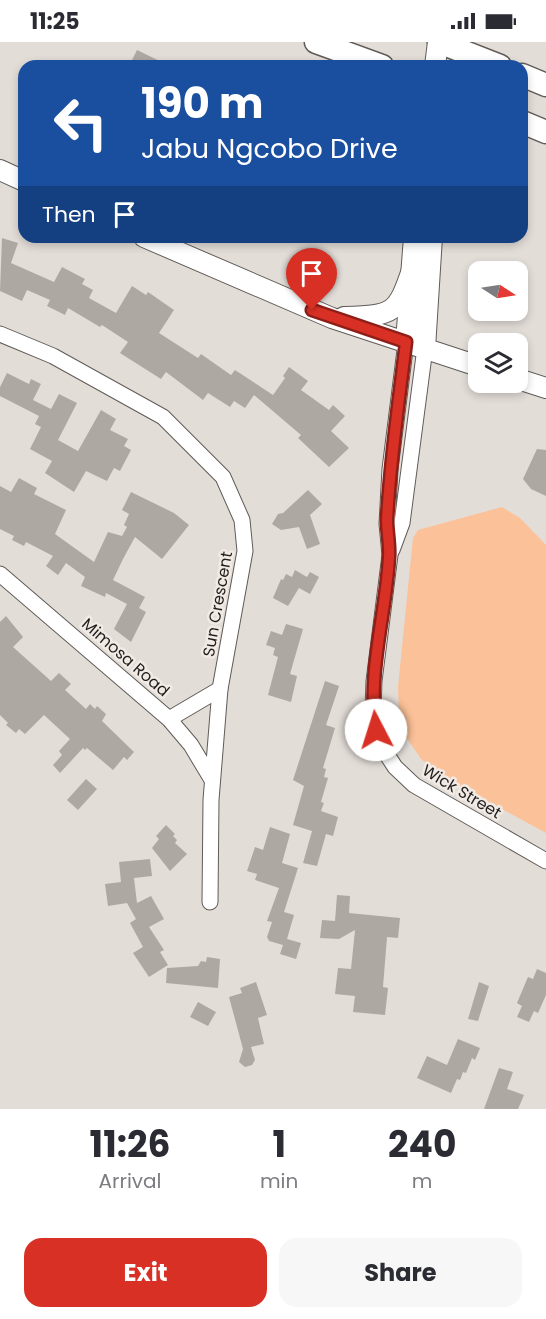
<!DOCTYPE html>
<style>
:root{--surface:#fff;--page:#f7f7f7;--text:#2b2b33;--muted:#7c7c81;--accent:#d93025}
body{margin:0;font-family:Poppins,sans-serif;background:var(--page);color:var(--text);height:100vh;display:flex;flex-direction:column;font-size:22px;white-space:nowrap}
*{box-sizing:border-box;margin:0}
p{font-size:20px;color:var(--muted)}
.icon{flex:none;width:33px;height:33px;fill:none;stroke:currentColor;stroke-width:2;stroke-linecap:round;stroke-linejoin:round}
.map{position:relative;height:1067px;overflow:hidden}
.details{display:flex;flex-direction:column;background:var(--surface);flex:1}
.details>*{flex:none}
.banner{position:absolute;left:18px;top:18px;width:510px;height:183px;border-radius:18px;box-shadow:0 3px 9px #0003;background:#1a4fa0;color:#fff;overflow:hidden}
.needle{width:39px;rotate:102deg}
.fabs{position:absolute;left:468px;top:219px;display:grid;gap:12px}
.fabs a{display:grid;place-items:center;width:60px;height:60px;border-radius:12px;background:var(--surface);box-shadow:0 3px 9px #0003;font-size:30px}
.pin{position:absolute;display:grid;place-items:center;width:51px;height:51px;color:#fff;margin:-62px -26px;border-radius:50% 50% 50% 0;rotate:-45deg;box-shadow:0 0 6px #0007}
.pin .icon{rotate:45deg}
.me{position:absolute;width:66px;margin:-33px;rotate:355deg;stroke-linejoin:round;filter:drop-shadow(0 0 4px #0008)}
.turn{display:flex;align-items:center;gap:21px;height:126px;padding:0 24px;font-size:27px}
.turn .icon{width:78px;height:78px;stroke-width:2.5}
.turn b{display:block;font-size:42px;line-height:51px}
.then{display:flex;align-items:center;height:57px;padding:0 24px;background:#0003;gap:12px;font-size:22px}
.eta{display:flex;justify-content:space-evenly;align-items:center;height:102px;text-align:center}
.eta b{font-size:36px;font-weight:700;line-height:42px}
.button{display:flex;gap:12px;margin-top:auto;padding:12px 24px}
.button a{flex:1;height:69px;border-radius:18px;background:var(--accent);color:#fff;font-size:24px;font-weight:700;line-height:69px;text-align:center}
.button a+a{background:var(--page);color:var(--text)}
.status{display:flex;justify-content:space-between;align-items:center;height:42px;padding:0 30px;background:var(--surface);direction:ltr}
.status svg{height:16px;fill:currentColor}
.map>svg:first-child{display:block}
.green{fill:#fbc198}
.building{fill:#aea8a3}
.lines{fill:none;stroke-linecap:round;stroke-linejoin:round}
.street-casing{stroke:#605b57;stroke-width:17}
.secondary-casing{stroke:#605b57;stroke-width:22}
.primary-casing{stroke:#605b57;stroke-width:25}
.street{stroke:#fff;stroke-width:15}
.secondary{stroke:#fff;stroke-width:20}
.primary{stroke:#fff;stroke-width:22}
.route-casing{stroke:#8d1f18;stroke-width:15}
.route{stroke:#d93025;stroke-width:10}
.labels{text-anchor:middle;stroke-width:5;stroke-linejoin:round;paint-order:stroke}
.street-label{font-size:16px;fill:#201e1c;stroke:#f1eae5}
</style>
<div class="status"><b>11:25</b><svg viewBox="0 0 49 12"><path d="M0 12V9h3v3zM5 12V6h3v6zM10 12V3h3v9zM15 12V0h3v12zM26 1h20v11H26zM47 4h2v5h-2z"/></svg></div>
<div class="map">
<svg width="546" height="1067" viewBox="0 0 546 1067">
<rect width="100%" height="100%" fill="#e3ddd8"/>
<polygon class="green" points="502,465 520,476 546,503 546,791 441,734 421,717 406,695 399,671 398,645 413,496 418,488"/>
<g class="building">
<polygon points="137,8 170,24 129,24"/>
<polygon points="2,196 18,201 11,221 54,240 62,225 85,237 82,242 93,248 89,256 116,271 132,244 146,253 148,250 174,268 159,291 198,316 201,312 231,333 235,328 273,353 285,336 283,334 289,325 308,339 301,348 329,368 333,363 345,374 331,389 349,406 329,425 298,396 301,393 254,353 245,366 234,359 230,365 208,351 203,358 166,330 161,337 120,311 128,300 102,283 100,285 68,266 65,273 47,264 50,258 27,248 22,259 0,249"/>
<polygon points="7,331 29,342 31,337 41,342 33,358 51,367 59,352 77,361 58,398 78,409 101,368 116,377 110,388 128,397 124,404 131,408 120,429 114,426 107,439 86,429 74,450 45,431 52,419 30,407 41,385 35,382 39,374 0,354 0,345"/>
<polygon points="537,407 546,408 546,454 531,447 523,437"/>
<polygon points="19,436 37,446 34,452 66,468 55,492 94,520 108,490 122,494 127,485 124,483 129,472 122,468 131,450 174,471 189,483 162,517 135,495 123,517 113,538 145,555 139,566 146,570 131,600 114,587 127,562 106,551 105,555 81,544 85,535 66,521 58,533 46,524 53,514 26,500 24,504 12,498 14,494 0,487 0,444 11,450"/>
<polygon points="308,448 322,462 310,473 320,502 307,507 299,485 281,488 272,482 278,472 283,471"/>
<polygon points="295,528 307,535 310,530 319,535 310,552 299,546 288,564 273,556 281,537 283,538 286,532 292,535"/>
<polygon points="6,574 23,595 13,605 51,639 59,631 71,642 65,648 86,667 90,662 95,667 97,664 106,672 102,679 134,710 127,718 124,715 113,728 87,706 85,708 83,706 60,731 53,723 62,713 59,709 70,697 44,673 25,692 19,687 16,691 6,683 8,681 0,673 0,580"/>
<polygon points="286,582 303,587 290,632 297,634 291,660 268,653 278,615 273,613 275,606 266,603 271,589 282,593"/>
<polygon points="325,639 339,644 326,683 335,686 323,726 326,727 324,735 328,736 321,760 324,761 321,769 338,775 333,794 326,792 317,824 303,821 312,789 293,783 304,744 293,738"/>
<polygon points="86,737 97,747 78,768 67,758"/>
<polygon points="166,783 175,792 173,794 177,798 175,801 187,812 170,829 152,806 159,797 156,794"/>
<polygon points="270,785 290,792 282,821 298,826 284,870 294,873 287,897 301,901 296,917 280,912 283,903 269,899 267,895 272,880 267,879 279,846 255,838 257,832 247,829 255,805 263,808"/>
<polygon points="150,817 152,834 134,836 137,861 151,854 164,877 149,885 164,908 160,910 168,923 149,935 133,911 143,905 130,881 136,877 127,861 108,864 105,842 121,840 119,820"/>
<polygon points="337,853 350,854 349,871 400,876 398,896 387,895 383,945 388,946 385,973 353,970 355,954 335,952 338,926 351,927 355,888 339,897 320,896 322,878 335,879"/>
<polygon points="207,915 220,917 218,946 166,941 167,926 198,924 201,919 206,920"/>
<polygon points="537,927 546,931 546,953 538,971 534,969 529,980 517,975 522,964 517,961 528,935 533,937"/>
<polygon points="256,940 267,973 258,976 264,1002 251,1005 255,1018 252,1023 245,1025 239,1020 243,1007 229,955 242,951 240,946"/>
<polygon points="479,940 489,944 478,979 468,977"/>
<polygon points="198,960 216,970 208,984 190,975"/>
<polygon points="458,997 480,1006 475,1018 472,1016 466,1031 463,1030 460,1038 457,1037 451,1051 417,1036 427,1014 447,1023"/>
<polygon points="499,1026 513,1030 507,1047 524,1053 518,1067 484,1067"/>
</g>
<g class="lines">
<g class="street-casing">
<g id="street">
<polyline points="0,292 53,314 163,375 223,435 242,478 245,509 220,647 211,758 210,860"/>
<polyline points="406,300 390,427 387,482 390,513 374,639 373,668 376,688 382,705 395,725 414,743 546,819"/>
<polyline points="392,508 402,481 425,306"/>
<polyline points="0,532 169,677 191,703 212,738"/>
<polyline points="169,677 220,647"/>
</g>
</g>
<g class="secondary-casing">
<g id="secondary">
<polyline points="435,24 438,0"/>
<polyline points="0,128 24,139"/>
<polyline points="144,195 332,276 478,324"/>
<path d="M344,275C394,273 397,273 413,225"/>
<polyline points="406,300 414,195"/>
<polyline points="425,306 432,195"/>
<polyline points="518,337 546,346"/>
</g>
</g>
<g class="primary-casing">
<g id="primary">
<polyline points="316,0 382,24"/>
<polyline points="439,0 500,24"/>
<polyline points="522,33 546,43"/>
<polyline points="522,80 546,90"/>
</g>
</g>
<use href="#street" class="street"/>
<use href="#secondary" class="secondary"/>
<use href="#primary" class="primary"/>
</g>
<g class="lines">
<g class="route-casing">
<path id="route" d="M312,268L406,300C399,359 390,418 387,478C387,490 390,503 389,515C386,572 367,631 376,688"/>
</g>
<use href="#route" class="route"/>
</g>
<g class="labels">
<g class="street-label">
<text transform="translate(217 562) rotate(-80)" y="6">Sun Crescent</text>
<text transform="translate(126 615) rotate(41)" y="6">Mimosa Road</text>
<text transform="translate(462 749) rotate(31)" y="6">Wick Street</text>
</g>
</g>
</svg>
<div class="fabs">
<a><svg class="needle" viewBox="-14 -14 28 28"><path d="M0-13l5 13h-10z" fill="#e53935"/><path d="M0 13l5-13h-10z" fill="#7c7c81"/></svg></a>
<a><svg class="icon" aria-label="layers" viewBox="0 0 24 24"><path d="M12 4l9 5-9 5-9-5zM3 14l9 5 9-5"/></svg></a>
</div>
<div class="pin" style="left:312px;top:268px;background:#d93025"><svg class="icon" aria-label="arrive" viewBox="0 0 24 24"><path d="M6 21V4h12l-3 4 3 4H6"/></svg></div>
<svg class="me" style="left:376px;top:688px" viewBox="-20 -20 40 40"><circle r="19" fill="#fff"/><path d="M0-13L10 11 0 6-10 11z" fill="#d93025"/></svg>
<div class="banner">
<div class="turn"><svg class="icon" aria-label="left" viewBox="0 0 24 24"><path d="M17 20v-9H6M10 6l-5 5 5 5"/></svg><div><b>190 m</b>Jabu Ngcobo Drive</div></div>
<div class="then">Then<svg class="icon" aria-label="arrive" viewBox="0 0 24 24"><path d="M6 21V4h12l-3 4 3 4H6"/></svg></div>
</div>
</div>
<section class="details">
<div class="eta">
<div><b>11:26</b><p>Arrival</p></div>
<div><b>1</b><p>min</p></div>
<div><b>240</b><p>m</p></div>
</div>
<div class="button"><a>Exit</a><a>Share</a></div>
</section>
